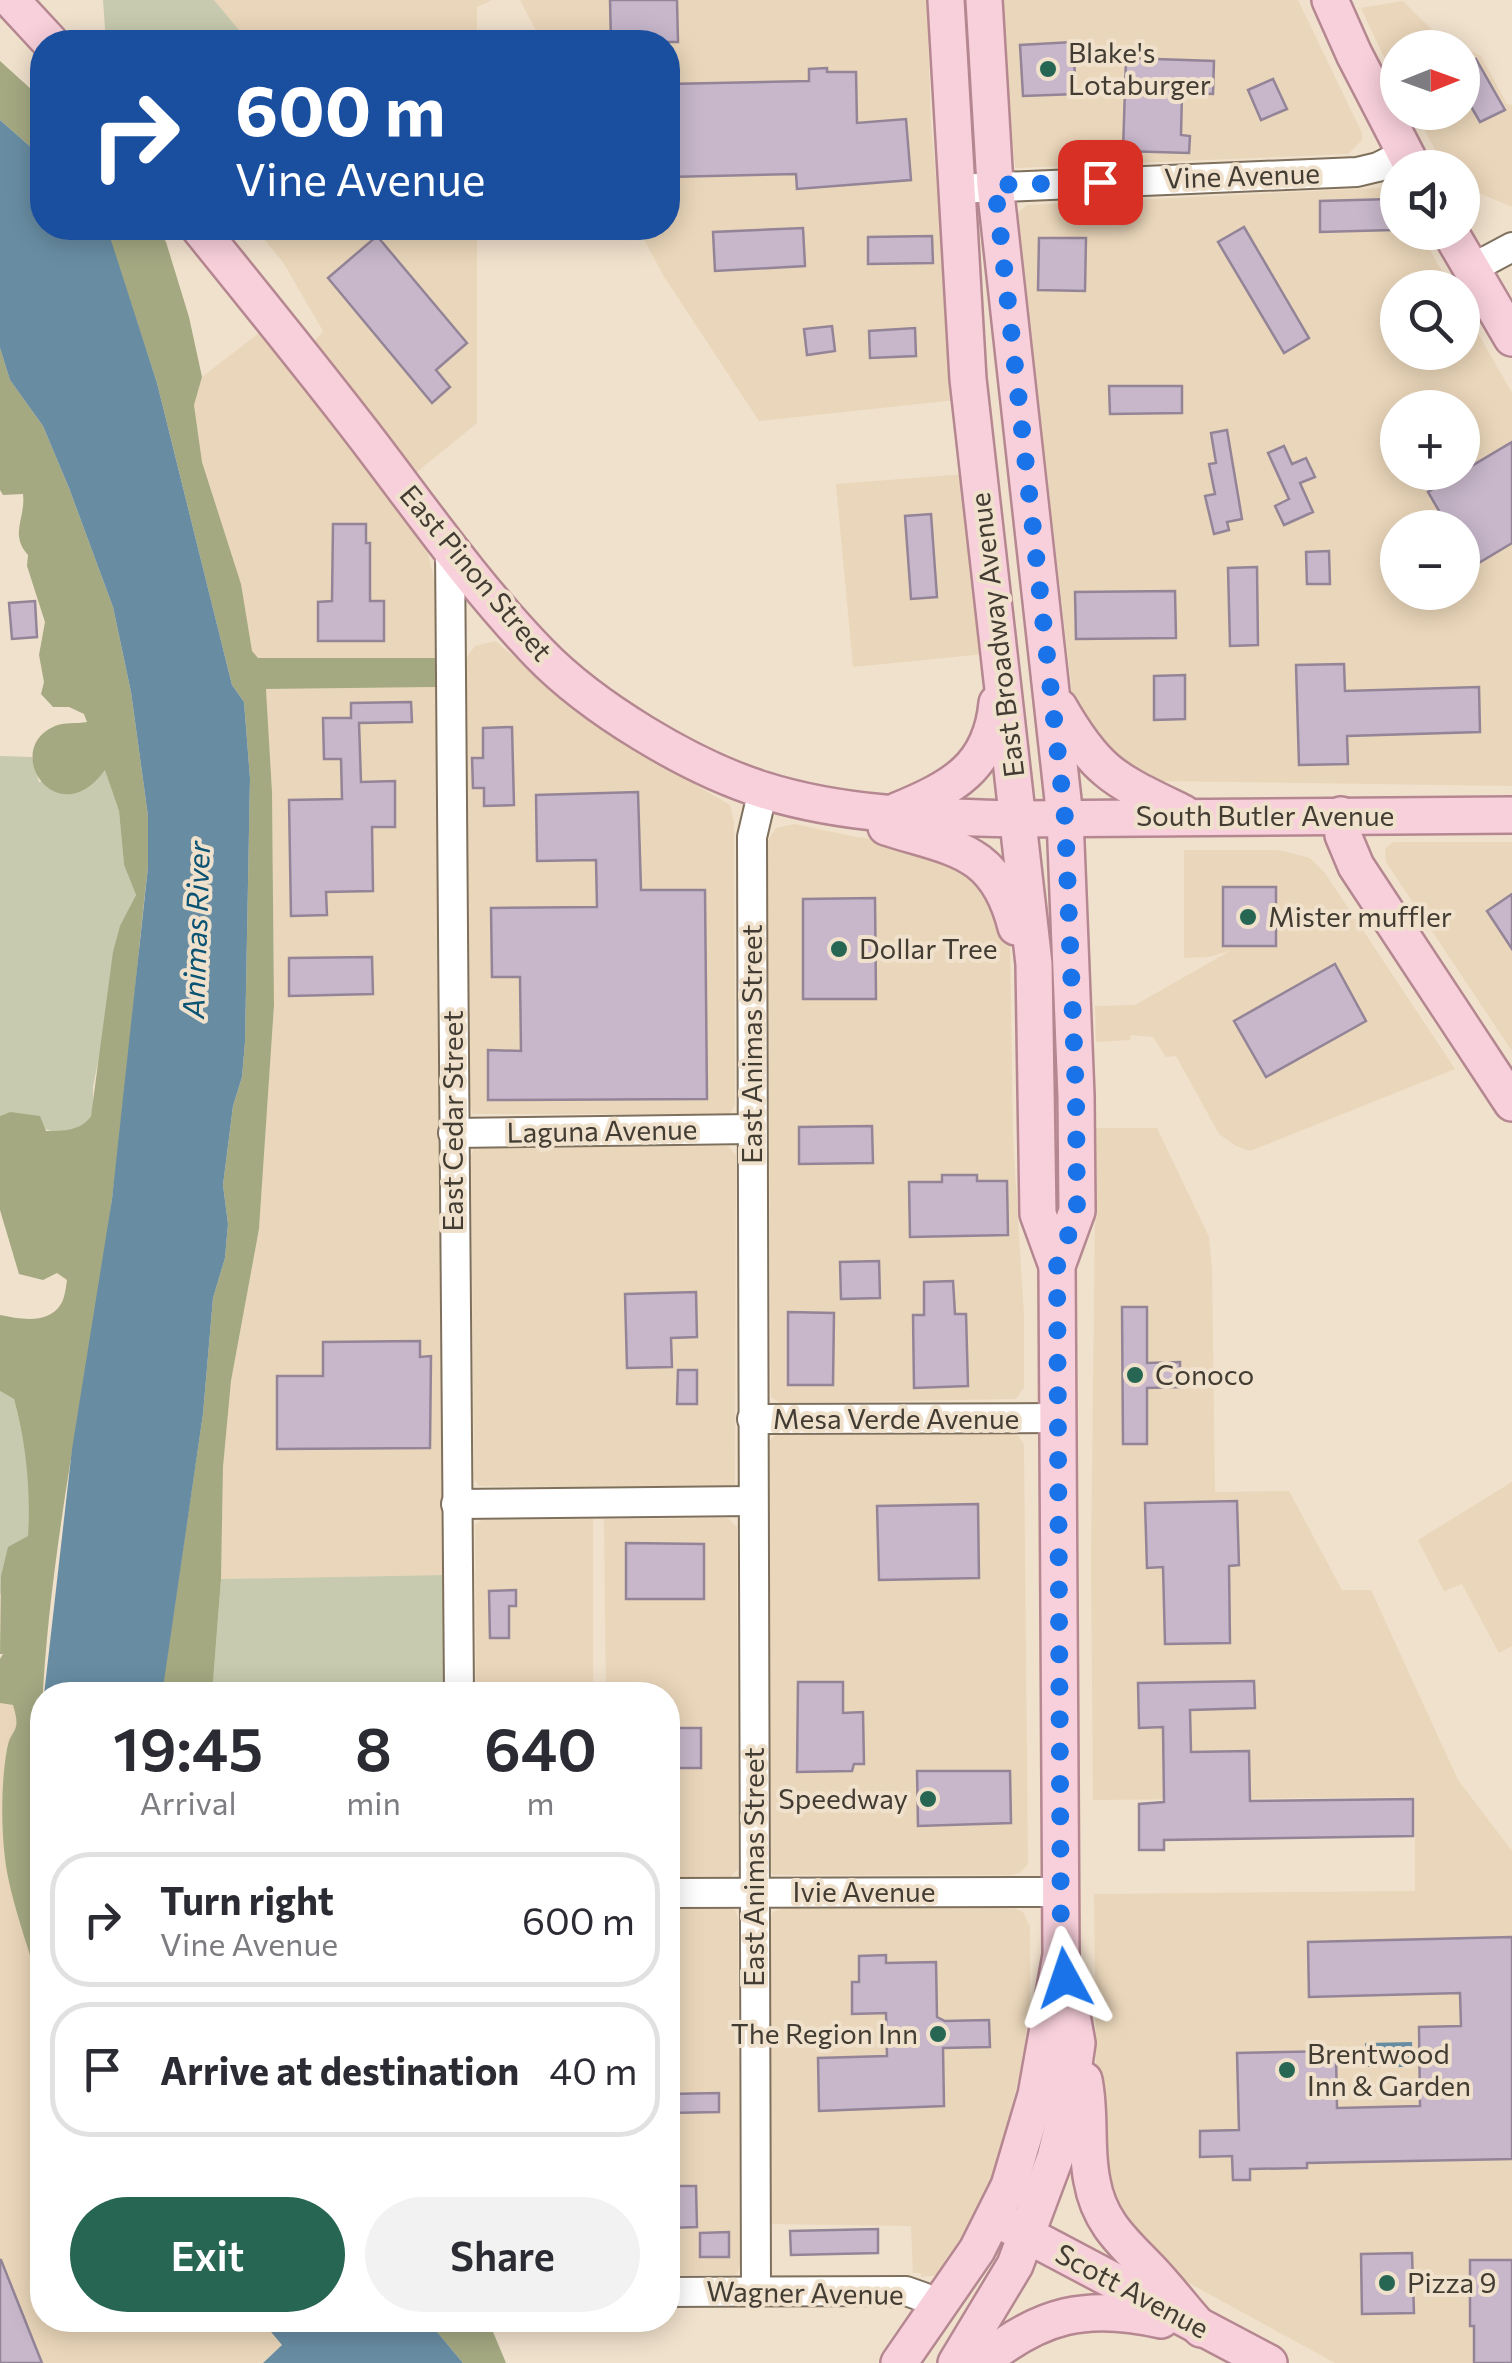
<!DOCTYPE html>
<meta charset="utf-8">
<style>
:root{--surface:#fff;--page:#f2f2f3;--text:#2b2b33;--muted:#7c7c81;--line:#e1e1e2;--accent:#276653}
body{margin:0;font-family:Commissioner,sans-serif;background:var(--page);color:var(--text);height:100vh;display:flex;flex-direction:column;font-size:38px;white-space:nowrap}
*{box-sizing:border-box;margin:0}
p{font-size:32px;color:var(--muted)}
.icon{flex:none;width:55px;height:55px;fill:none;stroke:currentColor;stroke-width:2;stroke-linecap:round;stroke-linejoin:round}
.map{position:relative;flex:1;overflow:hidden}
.sheet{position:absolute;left:30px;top:1682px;width:650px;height:650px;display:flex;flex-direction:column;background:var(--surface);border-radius:40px;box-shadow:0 5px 25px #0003}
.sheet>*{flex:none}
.guide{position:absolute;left:30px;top:30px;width:650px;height:210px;border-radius:40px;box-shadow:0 5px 25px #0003;background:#1a4fa0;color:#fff;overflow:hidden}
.needle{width:65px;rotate:89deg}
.fabs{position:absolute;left:1380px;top:30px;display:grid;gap:20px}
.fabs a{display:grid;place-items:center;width:100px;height:100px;border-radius:50%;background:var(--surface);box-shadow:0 5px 25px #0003;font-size:50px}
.pin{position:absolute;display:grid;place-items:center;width:85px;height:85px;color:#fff;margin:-42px;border-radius:20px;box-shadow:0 5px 15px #0006}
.me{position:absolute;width:110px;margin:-55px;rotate:355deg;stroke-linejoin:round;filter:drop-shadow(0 0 8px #0008)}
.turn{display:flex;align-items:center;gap:35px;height:210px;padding:0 40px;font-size:45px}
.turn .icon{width:130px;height:130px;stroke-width:2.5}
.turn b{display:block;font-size:70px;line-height:85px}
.eta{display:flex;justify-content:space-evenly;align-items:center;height:170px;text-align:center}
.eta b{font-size:60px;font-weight:600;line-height:70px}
.primary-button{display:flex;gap:20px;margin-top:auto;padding:20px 40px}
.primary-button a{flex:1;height:115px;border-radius:60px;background:var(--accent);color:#fff;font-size:40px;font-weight:600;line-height:115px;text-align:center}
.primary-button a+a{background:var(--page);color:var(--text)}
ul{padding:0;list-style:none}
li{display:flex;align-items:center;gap:30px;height:135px;margin:0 20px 15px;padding:0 20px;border:5px solid var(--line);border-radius:40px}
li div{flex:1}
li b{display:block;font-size:38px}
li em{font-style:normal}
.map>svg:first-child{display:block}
.built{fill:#ead6ba;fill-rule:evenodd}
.green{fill:#c7caae}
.forest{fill:#a5a982}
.water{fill:#688da3}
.building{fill:#c8b7cb;stroke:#938497;stroke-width:2.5}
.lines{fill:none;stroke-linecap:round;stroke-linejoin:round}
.minor-casing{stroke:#7e705d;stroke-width:32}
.major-casing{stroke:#b58791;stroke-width:40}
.minor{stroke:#fff;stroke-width:28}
.major{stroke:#f8d0db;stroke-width:35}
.route{stroke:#1a73e8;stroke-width:18;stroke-dasharray:0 32.4}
.poi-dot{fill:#276653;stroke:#f0e1cc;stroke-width:4}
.labels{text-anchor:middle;stroke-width:8;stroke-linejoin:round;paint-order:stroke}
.poi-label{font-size:28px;fill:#423c33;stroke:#f0e1cc;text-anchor:start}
.street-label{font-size:28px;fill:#423c33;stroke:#f0e1cc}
.water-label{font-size:30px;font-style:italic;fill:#0b5373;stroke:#f0e1cc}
</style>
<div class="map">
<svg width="1512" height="2363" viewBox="0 0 1512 2363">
<rect width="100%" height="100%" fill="#f0e1cc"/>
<g class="built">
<polygon points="214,0 492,0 477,7 477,42 249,42"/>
<polygon points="520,0 927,0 931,125 956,400 759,421 663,275 638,228 668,228 668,42 542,42"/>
<polygon points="1001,0 1298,0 1362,133 1362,140 1348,154 1015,168"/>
<polygon points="1403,1 1435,33 1481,56 1507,104 1512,105 1512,207 1463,186 1462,168 1445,167 1415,113 1462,112 1462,48 1398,48 1397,81 1382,53 1361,8"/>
<path d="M1378,188L1387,189L1397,198L1398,232L1420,233L1451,287L1398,288V352H1462L1463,307L1512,393V786L1158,781L1124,773L1073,701L1017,213L1027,205ZM1398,408H1462V472H1398ZM1398,528H1462V592H1398Z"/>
<polygon points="255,228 477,228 477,423 412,476 310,347 323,331 283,262"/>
<polygon points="264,329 376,473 395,508 427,550 435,583 436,658 258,658 251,651 241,584 202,462 194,405 202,377"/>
<polygon points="965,474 985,654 853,667 836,484"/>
<polygon points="495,641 609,734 730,805 734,822 735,1105 730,1114 473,1114 470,1105 466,658 475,646"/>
<polygon points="436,687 443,1575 221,1579 223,1467 231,1381 259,1229 274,1005 272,792 266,689"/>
<polygon points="795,824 856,837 925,844 967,860 1010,943 1013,1138 1024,1316 1024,1387 1016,1399 780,1403 771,1397 767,849 767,842 776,828"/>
<polygon points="1393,842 1512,842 1512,1051 1386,862 1385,849"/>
<polygon points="1184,850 1279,850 1310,858 1325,873 1455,1069 1250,1151 1236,1146 1219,1134 1176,1056 1166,1057 1153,1037 1131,1035 1130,1040 1096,1042 1095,1006 1135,1005 1230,951 1208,957 1184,958"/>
<polygon points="1096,1128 1157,1128 1209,1237 1212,1269 1215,1492 1289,1491 1342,1590 1371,1590 1458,1780 1512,1851 1512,2363 1335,2363 1178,2277 1122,2228 1097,2144 1094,1894 1415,1891 1415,1797 1093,1800 1091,1564"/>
<polygon points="728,1146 736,1155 735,1485 719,1489 479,1486 474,1480 471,1156 474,1148"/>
<polygon points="1013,1434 1018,1435 1024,1445 1028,1864 1020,1873 1011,1875 773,1875 770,1869 769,1441 776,1435"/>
<polygon points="1512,1482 1512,1646 1499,1653 1462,1584 1444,1591 1418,1540"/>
<polygon points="728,1518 737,1527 738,1868 731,1877 668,1878 668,1695 606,1695 604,1519"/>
<polygon points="593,1519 593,1695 476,1695 475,1524 482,1520"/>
<polygon points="5,1702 13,1705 18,1720 17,1730 7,1745 3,1806 5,1861 42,1995 42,2320 261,2320 282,2345 263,2363 0,2363 0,1703"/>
<polygon points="728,1907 735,1910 738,1919 740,2264 738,2273 734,2275 668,2275 668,1908"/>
<polygon points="1013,1907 1023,1912 1030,1927 1030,1996 1023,2058 1000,2156 971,2226 942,2275 921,2277 921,2273 913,2273 911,2226 772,2224 770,1920 773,1912 784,1908"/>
</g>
<g class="green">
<polygon points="103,0 214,0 249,42 106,42"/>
<path d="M0,756L32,757L39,782L105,768L119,811L124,865L136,895L129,909L93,1087C93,1097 94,1113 88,1121C67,1146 31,1124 10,1112L0,1116Z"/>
<path d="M0,1391L14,1399C23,1432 37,1507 27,1539C20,1558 9,1577 0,1595Z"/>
<polygon points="443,1575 445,1695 212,1695 221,1579"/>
</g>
<g class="forest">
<polygon points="0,61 42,99 42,157 0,120"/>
<polygon points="106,228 157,228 166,242 189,317 202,377 194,405 202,462 241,584 252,651 258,658 436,658 436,687 266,689 272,792 274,1005 259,1229 231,1381 223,1467 221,1579 212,1695 162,1695 162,1690 203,1414 213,1298 225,1258 228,1224 223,1185 233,1106 242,1077 245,1042 250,778 244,702 232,685 157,383"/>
<path d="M0,348L10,380L43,426L69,488L113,607L131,692L148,816V867C135,977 127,1089 112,1199C90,1368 50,1539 42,1709C40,1758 26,1812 42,1859V1995C31,1954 10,1900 5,1859C1,1824 1,1783 7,1749C11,1727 22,1734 13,1705L0,1703V1659L3,1654H0L1,1576L8,1547L28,1536C31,1491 26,1443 14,1399L0,1391V1315C20,1319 48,1325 61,1304C65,1298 66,1286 67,1280L57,1273L43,1280L19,1274L0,1210V1116L10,1112L40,1116L46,1131C63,1131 81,1131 91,1116L113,952L120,926L136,895L124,865L119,811L105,770C57,836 0,749 55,726C64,722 77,724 87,722L84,714L69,707H53L41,694L44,682L39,655L45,622L27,566L28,555C9,534 26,518 23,494L3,495L0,490Z"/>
<polygon points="427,2320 488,2320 506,2363 463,2363"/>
</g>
<g class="water">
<polygon points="0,120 42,157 42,228 106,228 108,231 157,383 232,685 244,702 250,778 245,1042 242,1077 233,1106 223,1185 228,1224 225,1258 213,1298 203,1414 162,1695 44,1695 72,1449 112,1199 148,867 148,816 131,692 113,607 69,488 43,426 10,380 0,348"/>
<polygon points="1412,2042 1413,2067 1365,2067 1365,2043"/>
<polygon points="261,2320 427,2320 463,2363 263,2363 282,2345"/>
</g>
<g class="building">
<polygon points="610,0 677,0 678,42 611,42"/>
<polygon points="1073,42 1076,94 1023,96 1020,45"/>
<polygon points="1126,58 1214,61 1213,94 1182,93 1181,135 1190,136 1189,153 1123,151"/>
<polygon points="1476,59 1505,110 1480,122 1462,91 1462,67"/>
<polygon points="827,68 827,72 856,72 857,123 906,119 911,180 797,189 796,174 668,177 668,84 809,81 809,69"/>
<polygon points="1273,79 1287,109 1261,120 1248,90"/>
<polygon points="1391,199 1392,230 1320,232 1320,201"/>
<polygon points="1244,227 1309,338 1284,353 1218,242"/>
<polygon points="803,228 805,266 715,271 713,232"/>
<polygon points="377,236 467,343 436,370 450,387 432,403 328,278"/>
<polygon points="932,236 933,263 868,264 868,237"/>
<polygon points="1039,238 1086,238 1085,291 1038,290"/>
<polygon points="832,326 835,351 807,355 804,329"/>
<polygon points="915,328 916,356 870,358 869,331"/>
<polygon points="1109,386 1182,386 1182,413 1110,414"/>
<polygon points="1227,430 1242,519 1227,522 1229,530 1214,534 1205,496 1215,494 1209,464 1216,463 1211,433"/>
<polygon points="1512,442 1512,543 1472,567 1462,550 1462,528 1449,528 1428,492"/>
<polygon points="1284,446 1292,464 1306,458 1315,477 1300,483 1313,512 1284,525 1275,506 1289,499 1268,453"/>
<polygon points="931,514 937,597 911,599 905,516"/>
<polygon points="333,524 366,524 366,543 370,543 370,601 384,601 384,641 318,641 318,602 332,601"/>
<polygon points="1329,551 1330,584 1307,584 1306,552"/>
<polygon points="1257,567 1258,645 1230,646 1228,568"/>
<polygon points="1175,591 1176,638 1076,639 1075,592"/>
<polygon points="35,601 37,637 12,639 9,603"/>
<polygon points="1344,664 1345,691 1479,687 1480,732 1347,736 1348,764 1299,765 1296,665"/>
<polygon points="1185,675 1185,719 1154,720 1154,676"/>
<polygon points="411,702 412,722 359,723 361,782 395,781 395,827 372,827 373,891 326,892 327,915 291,916 289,800 342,799 341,759 324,759 323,718 351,718 351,703"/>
<polygon points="512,727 514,805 484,806 484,788 473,788 472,758 483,758 483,728"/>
<polygon points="638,792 641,890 705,890 707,1099 488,1100 488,1050 521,1051 520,977 492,977 491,908 597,907 596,860 537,861 536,795"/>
<rect x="1223" y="887" width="53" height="59"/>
<polygon points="1512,894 1512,949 1487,911"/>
<polygon points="875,898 876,999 803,999 803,899"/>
<polygon points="372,957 373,994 289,996 289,958"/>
<polygon points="1335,964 1366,1021 1266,1077 1234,1021"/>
<polygon points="872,1126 873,1163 799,1164 799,1127"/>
<polygon points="942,1175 977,1175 977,1181 1007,1181 1008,1235 910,1237 909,1182 942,1182"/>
<polygon points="879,1261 880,1298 841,1299 840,1262"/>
<polygon points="953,1281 955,1314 966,1314 968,1386 914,1388 913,1315 924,1315 924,1282"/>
<polygon points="696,1292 697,1337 671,1338 672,1367 627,1368 625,1294"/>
<polygon points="1122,1307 1147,1307 1147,1363 1180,1362 1180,1387 1147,1388 1147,1444 1123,1444"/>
<polygon points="788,1312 834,1313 833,1385 788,1385"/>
<polygon points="420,1341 420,1357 431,1356 430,1448 277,1449 277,1376 323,1376 323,1342"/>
<polygon points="678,1370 697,1370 697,1404 677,1404"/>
<polygon points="1237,1501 1239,1565 1229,1566 1230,1643 1165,1644 1163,1567 1147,1568 1145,1503"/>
<polygon points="978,1504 979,1578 879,1580 877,1506"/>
<polygon points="626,1543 704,1544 704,1599 626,1599"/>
<polygon points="516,1590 516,1606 509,1606 509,1638 490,1638 489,1591"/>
<polygon points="1254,1681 1255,1708 1190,1710 1191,1752 1249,1751 1250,1801 1413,1799 1413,1836 1164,1840 1164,1850 1139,1850 1139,1804 1164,1802 1163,1727 1139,1728 1138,1683"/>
<polygon points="798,1682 843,1682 843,1713 863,1712 864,1764 854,1764 852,1771 797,1772"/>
<rect x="668" y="1728" width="33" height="40"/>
<polygon points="917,1771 1010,1771 1011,1823 918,1826"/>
<polygon points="1512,1937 1512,2159 1307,2163 1307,2168 1250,2169 1250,2180 1233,2180 1232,2156 1200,2157 1200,2131 1239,2130 1237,2053 1336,2051 1337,2108 1420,2106 1419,2027 1461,2026 1460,1993 1309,1997 1308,1942"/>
<polygon points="886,1955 886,1963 936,1962 937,2017 945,2021 989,2020 990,2047 943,2048 944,2106 819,2111 818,2058 887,2056 886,2013 852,2014 852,1982 859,1982 859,1956"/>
<polygon points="719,2093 719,2112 668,2113 668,2094"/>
<polygon points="668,2186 696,2186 697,2227 668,2228"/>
<polygon points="878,2229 878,2253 791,2255 790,2231"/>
<polygon points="729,2232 729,2257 700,2257 700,2233"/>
<polygon points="1412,2253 1414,2313 1362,2314 1361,2254"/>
<polygon points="0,2260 1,2260 42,2363 0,2363"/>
<polygon points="1470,2260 1512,2260 1512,2363 1474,2363 1474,2326 1470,2326"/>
</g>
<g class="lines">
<g class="minor-casing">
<g id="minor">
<polyline points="955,189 1357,172 1378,167 1406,153"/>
<polyline points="1471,269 1512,247"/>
<polyline points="450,548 459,1695"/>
<polyline points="453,1133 752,1129"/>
<polyline points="752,1419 1058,1418"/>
<polyline points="456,1504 753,1501"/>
<polyline points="668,1893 1061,1892"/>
<polyline points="668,2292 906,2291 923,2297 939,2308"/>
<polyline points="756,2292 752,837 763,790"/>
</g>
</g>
<g class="major-casing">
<g id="major">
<polyline points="11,0 50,42"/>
<polyline points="946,0 968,379 1034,964 1038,1214 1057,1266"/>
<polyline points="1330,0 1354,54 1413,168"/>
<path d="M199,228C254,296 310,365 364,435C420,508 474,586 539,653C592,708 690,767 763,790C845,816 932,817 1017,819L1512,815"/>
<polyline points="1450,232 1512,338"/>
<path d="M1059,707C1098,775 1116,780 1183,813"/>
<path d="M897,811C952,788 991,768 997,703"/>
<polyline points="1341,815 1343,835 1356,866 1512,1103"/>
<path d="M886,827C954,849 996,848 1016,927"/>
<path d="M1084,2080C1091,2114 1085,2148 1092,2181C1099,2222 1123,2242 1150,2270C1168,2289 1184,2310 1201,2329"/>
<polyline points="1010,2226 1269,2363"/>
<polyline points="899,2363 977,2250 1009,2186 1036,2095 1061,1955 1057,1266 1077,1211 1076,1096 1065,818 995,185 984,0"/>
<polyline points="956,2363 1015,2265 1055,2158 1069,2100 1077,2043 1065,1976"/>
<path d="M981,2363C1040,2314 1087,2303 1161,2320"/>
</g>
</g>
<use href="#minor" class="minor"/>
<use href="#major" class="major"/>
</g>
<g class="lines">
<polyline class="route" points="1065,1978 1061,1955 1057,1266 1077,1211 1076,1096 1065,818 995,185 1100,182"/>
</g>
<g class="poi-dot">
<circle cx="1048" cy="69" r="10"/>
<circle cx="1248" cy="917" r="10"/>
<circle cx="839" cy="949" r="10"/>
<circle cx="1135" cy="1375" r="10"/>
<circle cx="928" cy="1799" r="10"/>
<circle cx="938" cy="2034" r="10"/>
<circle cx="1287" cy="2070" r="10"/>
<circle cx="1387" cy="2283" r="10"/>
</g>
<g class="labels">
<g class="poi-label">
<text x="1068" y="63">Blake's<tspan x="1068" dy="32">Lotaburger</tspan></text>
<text x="1268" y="927">Mister muffler</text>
<text x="859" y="959">Dollar Tree</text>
<text x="1155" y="1385">Conoco</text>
<text x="908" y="1809" text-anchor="end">Speedway</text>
<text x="918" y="2044" text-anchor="end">The Region Inn</text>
<text x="1307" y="2064">Brentwood<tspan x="1307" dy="32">Inn &amp; Garden</tspan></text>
<text x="1407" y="2293">Pizza 9</text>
</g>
<g class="street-label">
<text transform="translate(1242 176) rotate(-2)" y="10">Vine Avenue</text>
<text transform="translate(476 573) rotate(50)" y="10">East Pinon Street</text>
<text transform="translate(997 635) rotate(-97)" y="10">East Broadway Avenue</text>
<text x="1265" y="826">South Butler Avenue</text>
<text transform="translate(752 1044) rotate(-90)" y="10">East Animas Street</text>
<text transform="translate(453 1121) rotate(-90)" y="10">East Cedar Street</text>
<text transform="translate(602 1131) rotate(-1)" y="10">Laguna Avenue</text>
<text x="896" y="1429">Mesa Verde Avenue</text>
<text transform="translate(754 1867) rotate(-90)" y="10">East Animas Street</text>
<text x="864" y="1902">Ivie Avenue</text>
<text transform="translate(1132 2291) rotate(28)" y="10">Scott Avenue</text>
<text transform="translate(805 2293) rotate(1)" y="10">Wagner Avenue</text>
</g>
<g class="water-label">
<text transform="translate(197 930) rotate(-88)" y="10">Animas River</text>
</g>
</g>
</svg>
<div class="fabs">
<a><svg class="needle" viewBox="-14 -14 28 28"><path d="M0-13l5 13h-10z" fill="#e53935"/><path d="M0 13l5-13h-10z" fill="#7c7c81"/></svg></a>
<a><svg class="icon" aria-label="sound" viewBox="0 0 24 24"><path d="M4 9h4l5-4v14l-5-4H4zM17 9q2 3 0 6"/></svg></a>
<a><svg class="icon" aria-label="search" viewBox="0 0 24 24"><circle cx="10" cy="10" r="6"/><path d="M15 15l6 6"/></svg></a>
<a>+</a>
<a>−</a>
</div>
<div class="pin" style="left:1100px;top:182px;background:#d93025"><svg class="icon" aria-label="arrive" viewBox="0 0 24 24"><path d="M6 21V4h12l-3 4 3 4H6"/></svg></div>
<svg class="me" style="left:1065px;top:1978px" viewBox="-20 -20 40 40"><path d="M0-17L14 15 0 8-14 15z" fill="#1a73e8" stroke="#fff" stroke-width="4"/></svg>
<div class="guide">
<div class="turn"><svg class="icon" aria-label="right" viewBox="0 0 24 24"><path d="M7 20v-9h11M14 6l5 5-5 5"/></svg><div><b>600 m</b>Vine Avenue</div></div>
</div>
<section class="sheet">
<div class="eta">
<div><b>19:45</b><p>Arrival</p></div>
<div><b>8</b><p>min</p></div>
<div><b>640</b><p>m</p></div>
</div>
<ul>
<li><svg class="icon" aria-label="right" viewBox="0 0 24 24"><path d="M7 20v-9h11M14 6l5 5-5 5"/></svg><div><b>Turn right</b><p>Vine Avenue</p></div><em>600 m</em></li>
<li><svg class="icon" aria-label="arrive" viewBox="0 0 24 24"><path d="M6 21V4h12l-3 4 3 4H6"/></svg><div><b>Arrive at destination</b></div><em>40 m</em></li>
</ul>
<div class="primary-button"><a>Exit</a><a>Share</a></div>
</section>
</div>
